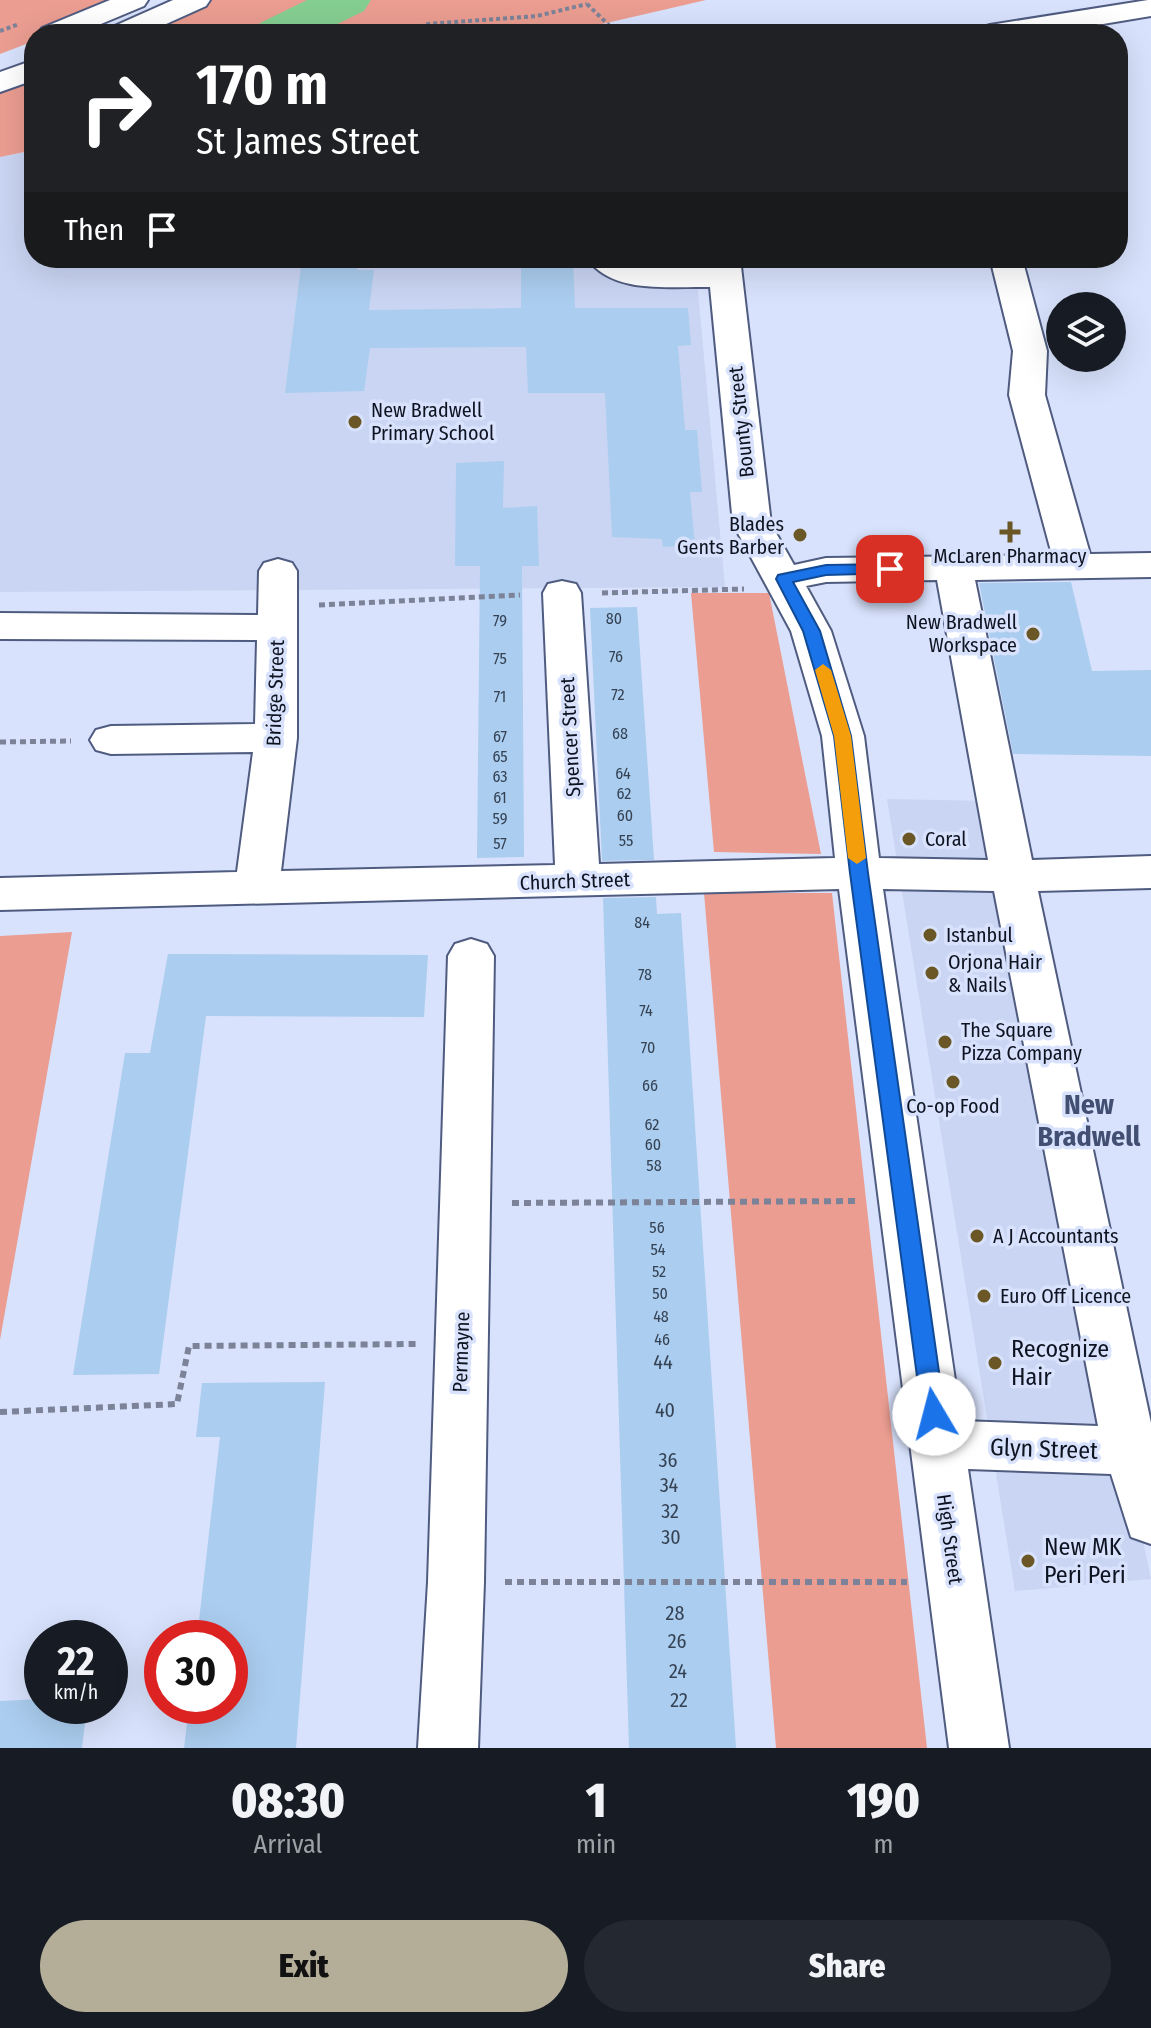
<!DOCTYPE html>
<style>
:root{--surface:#171b24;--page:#242831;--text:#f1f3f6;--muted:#9ea1a6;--accent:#b4ad98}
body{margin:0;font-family:"Fira Sans Condensed",sans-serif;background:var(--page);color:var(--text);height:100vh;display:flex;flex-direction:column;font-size:30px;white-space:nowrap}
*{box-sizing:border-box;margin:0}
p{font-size:26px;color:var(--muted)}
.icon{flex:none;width:44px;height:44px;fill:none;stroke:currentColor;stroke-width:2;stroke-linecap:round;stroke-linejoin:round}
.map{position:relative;height:1748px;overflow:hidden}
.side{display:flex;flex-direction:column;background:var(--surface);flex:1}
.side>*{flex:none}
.banner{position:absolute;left:24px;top:24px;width:1104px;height:244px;border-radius:32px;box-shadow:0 8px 32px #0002;background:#202124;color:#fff;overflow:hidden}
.controls{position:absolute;left:1046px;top:292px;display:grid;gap:16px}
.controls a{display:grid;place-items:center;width:80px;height:80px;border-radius:50%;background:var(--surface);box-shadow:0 8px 32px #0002;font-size:40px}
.speed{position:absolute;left:24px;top:1620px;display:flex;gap:16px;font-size:40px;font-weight:700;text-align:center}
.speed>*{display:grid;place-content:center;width:104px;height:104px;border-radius:50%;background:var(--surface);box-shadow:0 8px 32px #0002;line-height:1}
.speed small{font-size:20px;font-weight:400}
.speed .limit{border:12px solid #d22;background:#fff;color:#111}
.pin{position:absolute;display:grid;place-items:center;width:68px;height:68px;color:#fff;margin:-34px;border-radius:16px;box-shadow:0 4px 12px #0006}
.me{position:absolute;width:88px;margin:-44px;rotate:352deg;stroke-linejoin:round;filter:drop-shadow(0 0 6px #0008)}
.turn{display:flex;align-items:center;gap:28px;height:168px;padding:0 40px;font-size:36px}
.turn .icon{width:104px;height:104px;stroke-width:2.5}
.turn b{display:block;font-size:56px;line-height:68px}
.then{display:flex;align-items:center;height:76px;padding:0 40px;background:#0003;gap:16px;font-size:30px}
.eta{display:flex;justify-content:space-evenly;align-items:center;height:136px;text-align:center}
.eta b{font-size:48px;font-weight:800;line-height:56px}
.primary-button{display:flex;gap:16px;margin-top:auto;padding:16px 40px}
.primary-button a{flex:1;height:92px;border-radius:48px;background:var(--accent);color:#111;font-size:32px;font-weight:800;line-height:92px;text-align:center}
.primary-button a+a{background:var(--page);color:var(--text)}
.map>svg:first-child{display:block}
.built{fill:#cad5f3}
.green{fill:#eb9d91}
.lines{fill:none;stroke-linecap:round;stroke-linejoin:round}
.river{fill:#85ce91;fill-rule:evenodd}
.building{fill:#abcdef}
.minor-casing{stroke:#4f5c80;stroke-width:4}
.path-far2{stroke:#7c8398;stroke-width:4;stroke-dasharray:4 3;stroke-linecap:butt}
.path-far1{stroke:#7c8398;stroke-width:5;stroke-dasharray:6 4;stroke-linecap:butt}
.path{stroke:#7c8398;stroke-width:6;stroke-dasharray:7 5;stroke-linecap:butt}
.minor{fill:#fff;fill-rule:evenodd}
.route{fill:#1a73e8;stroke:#114b97;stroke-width:2}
.slow{fill:#f59e0b}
.poi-dot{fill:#6a5725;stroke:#d8e2fc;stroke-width:3}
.labels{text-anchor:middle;stroke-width:7;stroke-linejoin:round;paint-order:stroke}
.number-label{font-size:16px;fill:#354254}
.poi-label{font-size:20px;fill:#0e1321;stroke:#d8e2fc;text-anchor:start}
.street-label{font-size:20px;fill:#0e1321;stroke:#d8e2fc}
.near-number-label{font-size:20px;fill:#354254}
.near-poi-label{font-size:24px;fill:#0e1321;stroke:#d8e2fc;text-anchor:start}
.near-street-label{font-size:24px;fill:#0e1321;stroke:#d8e2fc}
.district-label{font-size:28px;font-weight:bold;fill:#424f72;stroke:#d8e2fc}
</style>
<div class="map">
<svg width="1151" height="1748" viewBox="0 0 1151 1748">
<rect width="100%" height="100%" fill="#d8e2fc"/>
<g class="built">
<polygon points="34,150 34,258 695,258 725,587 0,592 0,157"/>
<polygon points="887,799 990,801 1151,1579 1015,1591"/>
</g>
<g class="green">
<polygon points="0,0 135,0 52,34 34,34 34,41 0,54"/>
<polygon points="196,0 706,0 559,34 120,34"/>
<polygon points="34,69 34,150 0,157 0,83"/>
<polygon points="691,593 769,593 821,854 714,852"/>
<polygon points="704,893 832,893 927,1748 776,1748"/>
<polygon points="72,932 0,1340 0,936"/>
</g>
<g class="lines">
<polygon class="river" points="307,0 371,0 364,11 317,34 253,34 260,23"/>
</g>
<g class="building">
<polygon points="302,258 358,258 357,270 374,270 369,310 521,308 521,258 573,258 575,308 688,308 691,345 678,346 685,430 697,430 702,492 690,492 695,545 663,547 662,539 612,537 605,393 528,393 526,347 370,348 364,391 285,393"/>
<polygon points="504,461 503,508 537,506 539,566 522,566 524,857 477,858 480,566 455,566 456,463"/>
<polygon points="1071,582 1092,671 1151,670 1151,756 1013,754 979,583"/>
<polygon points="637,607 654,860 602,861 590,608"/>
<polygon points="656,897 657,914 681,913 736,1748 629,1748 603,898"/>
<polygon points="168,954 428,955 424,1017 206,1016 159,1374 73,1375 125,1053 150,1053"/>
<polygon points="325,1382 296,1748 184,1748 189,1706 230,1706 230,1638 197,1638 220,1437 196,1437 202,1383"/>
<polygon points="42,1699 42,1706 87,1706 82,1748 0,1748 0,1701"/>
</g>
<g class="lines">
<g class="minor-casing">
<g id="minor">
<polygon points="110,0 148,0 144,6 77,34 38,34 42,28"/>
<polygon points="173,0 210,0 206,6 144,34 106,34 110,28"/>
<polygon points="1148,0 1151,0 1151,16 1043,34 976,34 980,28 990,25"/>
<polygon points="34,60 34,80 0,92 0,72"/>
<path d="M587,258H627L642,266L708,267V258H740L771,524L794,565L826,558L1052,555L1009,395L1013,351L990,258H1022L1047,351L1045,395L1090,554L1151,553V577L975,580L1032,860L1151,856V888L1038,891L1151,1423V1544L1131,1537L1111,1474L968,1469L1009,1748H949L839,889L0,910V878L237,872L253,752L111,754L96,750L90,740L96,730L111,726L255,724L257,640L0,639V613L258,615L259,571L264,563L278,559L292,563L297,571V738L281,871L555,865L543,593L548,584L562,581L576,584L581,593L599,864L835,858L822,736L791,631L733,524L710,287C671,286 612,295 587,258ZM937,580L988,860L879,858L864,736L831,631L806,586L826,582ZM883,889L994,891L1098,1426L961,1421Z"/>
<polygon points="471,939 487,944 494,956 484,1582 478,1748 418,1748 428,1582 448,956 455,944"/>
</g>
</g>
<g class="path-far2">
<polyline points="587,4 618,34"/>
<polyline points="0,31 19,24"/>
<polyline points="400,34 428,24 537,16 587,4"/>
</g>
<g class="path-far1">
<polyline points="602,593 744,589"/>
<polyline points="319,605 520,595"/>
<polyline points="0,742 71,741"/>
</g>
<g class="path">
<polyline points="512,1203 858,1201"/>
<polyline points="0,1412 177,1404 189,1346 416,1344"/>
<polyline points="505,1582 907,1582"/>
</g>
<use href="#minor" class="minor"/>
</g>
<polygon class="route" points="890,564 896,566 896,573 826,575 793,582 820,631 851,736 868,873 945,1414 941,1420 934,1423 926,1420 922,1414 850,873 834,736 803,631 776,579 778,575 826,565"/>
<polygon class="slow" points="823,664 831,670 851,736 866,858 857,864 848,858 834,736 815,670"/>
<g class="poi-dot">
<circle cx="355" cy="422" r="8"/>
<path d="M1006 520h8v8h8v8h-8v8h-8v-8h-8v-8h8z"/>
<circle cx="800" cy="535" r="8"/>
<circle cx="1033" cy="634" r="8"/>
<circle cx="909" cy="839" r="8"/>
<circle cx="930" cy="935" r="8"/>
<circle cx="932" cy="973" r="8"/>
<circle cx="945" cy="1042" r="8"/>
<circle cx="953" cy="1082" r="8"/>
<circle cx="977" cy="1236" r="8"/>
<circle cx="984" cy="1296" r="8"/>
<circle cx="995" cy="1363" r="8"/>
<circle cx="1028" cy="1561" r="8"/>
</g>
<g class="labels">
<g class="number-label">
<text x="614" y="624">80</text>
<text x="500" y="626">79</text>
<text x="616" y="662">76</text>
<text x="500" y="664">75</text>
<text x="618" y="700">72</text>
<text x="500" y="702">71</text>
<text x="620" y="739">68</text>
<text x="500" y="742">67</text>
<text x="500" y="762">65</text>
<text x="623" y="779">64</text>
<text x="500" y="782">63</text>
<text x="624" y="799">62</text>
<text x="500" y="803">61</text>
<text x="625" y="821">60</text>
<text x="500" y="824">59</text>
<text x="626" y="846">55</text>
<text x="500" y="849">57</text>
<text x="642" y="928">84</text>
<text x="645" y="980">78</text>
<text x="646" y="1016">74</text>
<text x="648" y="1053">70</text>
<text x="650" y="1091">66</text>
<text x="652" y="1130">62</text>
<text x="653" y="1150">60</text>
<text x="654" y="1171">58</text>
<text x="657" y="1233">56</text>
<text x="658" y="1255">54</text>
<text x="659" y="1277">52</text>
<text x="660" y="1299">50</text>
<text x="661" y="1322">48</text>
<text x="662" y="1345">46</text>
</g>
<g class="poi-label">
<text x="371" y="417">New Bradwell<tspan x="371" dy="23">Primary School</tspan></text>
<text x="784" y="531" text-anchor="end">Blades<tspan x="784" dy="23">Gents Barber</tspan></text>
<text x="1010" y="563" text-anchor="middle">McLaren Pharmacy</text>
<text x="1017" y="629" text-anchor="end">New Bradwell<tspan x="1017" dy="23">Workspace</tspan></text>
<text x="925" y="846">Coral</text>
<text x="946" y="942">Istanbul</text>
<text x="948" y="969">Orjona Hair<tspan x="948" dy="23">&amp; Nails</tspan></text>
<text x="961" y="1037">The Square<tspan x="961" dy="23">Pizza Company</tspan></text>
<text x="953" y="1113" text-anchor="middle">Co-op Food</text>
<text x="993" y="1243">A J Accountants</text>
<text x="1000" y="1303">Euro Off Licence</text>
</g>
<g class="street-label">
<text transform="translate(741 422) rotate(-96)" y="7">Bounty Street</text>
<text transform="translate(275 693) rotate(-88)" y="7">Bridge Street</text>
<text transform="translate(570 737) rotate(-93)" y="7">Spencer Street</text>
<text transform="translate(575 881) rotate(-2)" y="7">Church Street</text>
<text transform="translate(461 1352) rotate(-88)" y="7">Permayne</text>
<text transform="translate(950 1539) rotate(82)" y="7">High Street</text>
</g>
<g class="near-number-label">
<text x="663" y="1369">44</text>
<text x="665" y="1417">40</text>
<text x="668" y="1467">36</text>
<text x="669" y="1492">34</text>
<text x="670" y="1518">32</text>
<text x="671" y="1544">30</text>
<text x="675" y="1620">28</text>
<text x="677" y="1648">26</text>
<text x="678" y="1678">24</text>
<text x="679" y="1707">22</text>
</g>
<g class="near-poi-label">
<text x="1011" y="1357">Recognize<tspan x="1011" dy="28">Hair</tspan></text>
<text x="1044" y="1555">New MK<tspan x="1044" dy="28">Peri Peri</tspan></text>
</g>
<g class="near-street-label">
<text transform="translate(1044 1449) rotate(2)" y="8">Glyn Street</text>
</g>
<g class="district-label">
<text x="1089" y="1114">New<tspan x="1089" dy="32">Bradwell</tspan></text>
</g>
</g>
</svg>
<div class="controls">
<a><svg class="icon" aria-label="layers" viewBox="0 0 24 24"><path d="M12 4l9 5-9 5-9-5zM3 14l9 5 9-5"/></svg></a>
</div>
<div class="speed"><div>22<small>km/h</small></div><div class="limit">30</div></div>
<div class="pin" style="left:890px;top:569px;background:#d93025"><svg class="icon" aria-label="arrive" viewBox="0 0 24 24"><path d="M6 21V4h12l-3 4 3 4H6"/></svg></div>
<svg class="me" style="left:934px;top:1414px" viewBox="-20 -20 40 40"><circle r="19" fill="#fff"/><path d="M0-13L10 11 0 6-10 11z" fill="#1a73e8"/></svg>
<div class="banner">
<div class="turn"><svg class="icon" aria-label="right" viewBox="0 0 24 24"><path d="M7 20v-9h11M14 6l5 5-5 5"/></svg><div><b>170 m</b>St James Street</div></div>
<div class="then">Then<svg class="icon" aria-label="arrive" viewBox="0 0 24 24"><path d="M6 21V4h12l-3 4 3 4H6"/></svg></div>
</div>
</div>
<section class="side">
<div class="eta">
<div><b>08:30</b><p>Arrival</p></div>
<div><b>1</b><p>min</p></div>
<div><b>190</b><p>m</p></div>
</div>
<div class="primary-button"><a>Exit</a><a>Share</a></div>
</section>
